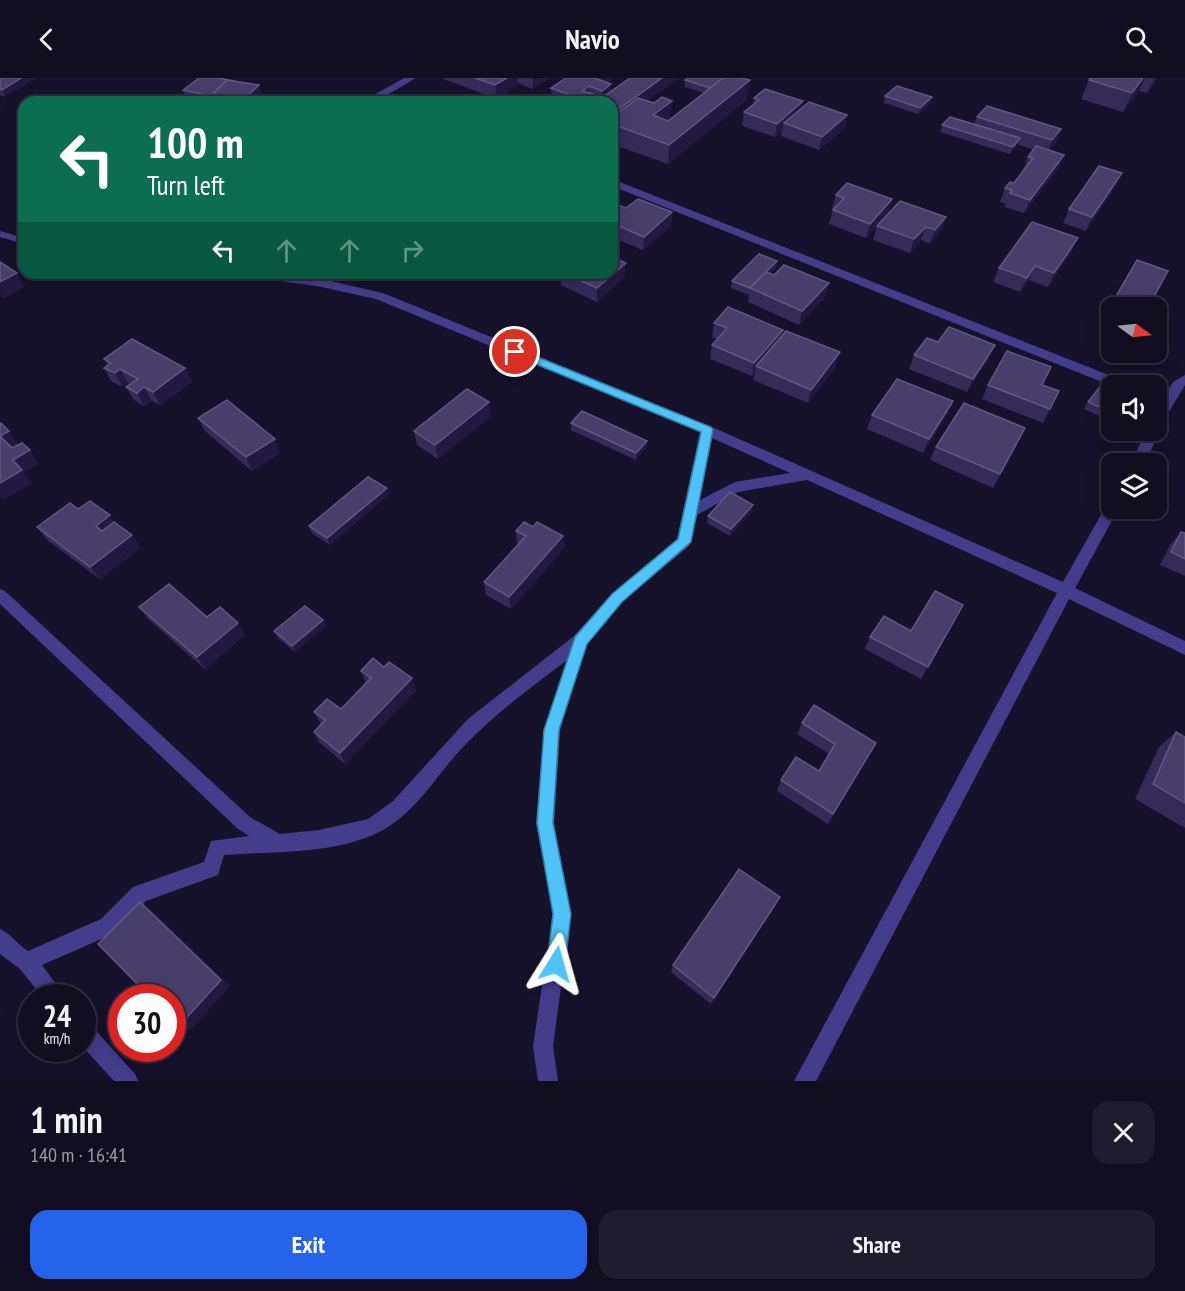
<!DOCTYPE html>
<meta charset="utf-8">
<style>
:root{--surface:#110e21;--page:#1e1c2e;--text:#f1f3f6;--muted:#9c9ca5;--line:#302e3f;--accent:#2563eb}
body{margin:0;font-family:"PT Sans Narrow",sans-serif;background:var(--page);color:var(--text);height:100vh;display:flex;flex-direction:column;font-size:22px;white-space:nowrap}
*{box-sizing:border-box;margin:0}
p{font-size:20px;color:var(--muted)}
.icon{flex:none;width:33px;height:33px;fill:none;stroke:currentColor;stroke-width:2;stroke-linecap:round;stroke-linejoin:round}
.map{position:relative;height:1003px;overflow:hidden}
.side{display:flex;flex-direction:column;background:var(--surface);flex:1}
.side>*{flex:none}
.guide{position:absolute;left:18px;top:18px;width:600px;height:183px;border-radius:18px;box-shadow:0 3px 15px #0003,0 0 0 2px var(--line);background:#0b6e4f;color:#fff;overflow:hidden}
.needle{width:39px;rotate:105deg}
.controls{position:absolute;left:1101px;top:219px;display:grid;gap:12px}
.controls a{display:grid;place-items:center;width:66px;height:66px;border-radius:12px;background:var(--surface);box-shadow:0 3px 15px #0003,0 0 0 2px var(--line);font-size:30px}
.speed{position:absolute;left:18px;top:906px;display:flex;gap:12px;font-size:30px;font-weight:700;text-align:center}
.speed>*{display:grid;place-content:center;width:78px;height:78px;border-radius:50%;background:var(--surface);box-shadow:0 3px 15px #0003,0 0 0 2px var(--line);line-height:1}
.speed small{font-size:15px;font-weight:400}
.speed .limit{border:9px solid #d22;background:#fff;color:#111}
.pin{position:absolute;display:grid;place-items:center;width:51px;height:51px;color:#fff;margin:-26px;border:3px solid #fff;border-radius:50%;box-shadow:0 2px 6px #0007}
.me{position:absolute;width:66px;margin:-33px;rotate:8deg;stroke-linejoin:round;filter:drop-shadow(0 0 4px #0008)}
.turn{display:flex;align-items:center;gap:21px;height:126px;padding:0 30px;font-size:27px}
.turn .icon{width:78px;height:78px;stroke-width:2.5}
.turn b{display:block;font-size:42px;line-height:51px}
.lanes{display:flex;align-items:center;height:57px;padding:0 30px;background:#0003;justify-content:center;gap:30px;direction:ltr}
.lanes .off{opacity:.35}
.round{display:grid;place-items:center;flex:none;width:63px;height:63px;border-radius:18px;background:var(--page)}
.overview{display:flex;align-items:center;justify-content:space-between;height:102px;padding:0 30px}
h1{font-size:36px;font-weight:600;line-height:45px}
.primary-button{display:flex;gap:12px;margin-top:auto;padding:12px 30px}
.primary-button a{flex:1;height:69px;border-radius:18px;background:var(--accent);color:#fff;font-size:24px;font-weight:600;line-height:69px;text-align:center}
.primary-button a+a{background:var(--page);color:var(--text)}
header{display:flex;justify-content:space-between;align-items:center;height:78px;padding:0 30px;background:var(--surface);font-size:27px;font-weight:600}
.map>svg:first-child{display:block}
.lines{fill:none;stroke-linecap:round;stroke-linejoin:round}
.minor{fill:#433d8b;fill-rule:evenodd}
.wall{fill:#362a59}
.shaded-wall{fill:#221940}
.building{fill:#483e6b;stroke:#605782;stroke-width:1.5}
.route{fill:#4fc3f7;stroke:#337fa1;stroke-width:1.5}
</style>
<header><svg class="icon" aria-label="back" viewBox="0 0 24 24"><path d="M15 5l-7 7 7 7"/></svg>Navio<svg class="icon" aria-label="search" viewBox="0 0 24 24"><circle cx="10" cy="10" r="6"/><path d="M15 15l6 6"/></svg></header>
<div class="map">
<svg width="1185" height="1003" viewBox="0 0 1185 1003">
<rect width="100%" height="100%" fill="#17122c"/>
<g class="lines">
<g class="minor">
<polygon points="404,0 416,0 382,20 388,24 342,24 347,21 372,18"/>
<polygon points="612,101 1129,305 1131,308 1112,308 612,108"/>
<polygon points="0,153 24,160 24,166 0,159"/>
<path d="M237,195H272L317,200L383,215L712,349L1063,504L1107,426L1112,425V430H1119L1075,510L1185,563V577L1069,521L816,1003H794L1057,515L807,402L738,414L697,437L689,468L622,524L587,566L560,652L554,745L571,835L553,968L558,1003H538L533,968L553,835L536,745L544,652L566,583C531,609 495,636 464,668C437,696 417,734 381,753C335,777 275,773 224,777L218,797L146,823L115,855L42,887L66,920H43L20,891L0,876V851C11,856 18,867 28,873L101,841L133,809L204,784L211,763L249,758L238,751L0,526V511L5,513L250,739L280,756L319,752L368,741L393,723L468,641L574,558L612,516L677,461L700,354L376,221L317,208L243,198ZM712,360L790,395L735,404L700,422Z"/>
<polygon points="1185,297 1185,307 1161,347 1157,348 1160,352 1145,386 1131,386 1146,352 1156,352 1156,332 1173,304"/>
<polygon points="82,942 89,945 135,996 138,1003 114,1003 82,968"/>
</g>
</g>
<g class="wall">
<polygon points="0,0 5,19 0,17"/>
<polygon points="441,0 550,0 533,11 517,5 518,7 497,21"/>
<polygon points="566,0 613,0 607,5 611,13 630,0 679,0 647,23 670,41 704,15 685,9 685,2 747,21 668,86 612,66 612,24 552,24 551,10"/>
<polygon points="1090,0 1158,0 1147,15 1139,13 1123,34 1081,21"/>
<polygon points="183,12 262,20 259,24 205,24 206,23 185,19"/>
<polygon points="885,18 932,19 930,26 918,36 884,25"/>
<polygon points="754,20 803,23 802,30 847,37 844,51 819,72 781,58 782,53 775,59 742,48 744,34 753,27"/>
<polygon points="977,39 1061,51 1056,65 1049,72 1058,91 1024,135 1004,129 1006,126 1000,124 1005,110 1014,105 1024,93 1023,92 1028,79 1034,72 1017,66 1010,76 940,54 942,47 974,46"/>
<polygon points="1122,95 1115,109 1086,153 1063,145 1069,131"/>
<polygon points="836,117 892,121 888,135 866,160 829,146 833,131 832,131"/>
<polygon points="626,130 672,134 671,148 643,172 612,159 612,132"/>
<polygon points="946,139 941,153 930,166 921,162 910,175 873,162 877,148"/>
<polygon points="1078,160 1071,174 1048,209 1029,202 1020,214 993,204 999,190"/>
<polygon points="776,190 770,196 774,197 829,205 825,219 799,247 748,224 749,217 731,210 732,203"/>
<polygon points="560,195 612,195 625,198 597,224 561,207"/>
<polygon points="1115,220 1148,230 1112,230 1112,235 1107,234"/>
<polygon points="714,245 781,258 836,288 808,325 753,302 755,295 752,298 710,281 712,267 717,261 712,259"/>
<polygon points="938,264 989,280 967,314 909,291 914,277"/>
<polygon points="104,281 185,290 192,304 160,327 152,323 144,328 134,322 126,309 130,306 128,305 122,309 111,303 104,290 107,287"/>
<polygon points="988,307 1050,331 1043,345 982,321"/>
<polygon points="1112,308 1112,334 1106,341 1084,331 1088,324"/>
<polygon points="953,323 947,337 923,375 867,351 872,337"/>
<polygon points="491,338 438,381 417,367 414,353"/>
<polygon points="198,340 280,375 252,393 205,353"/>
<polygon points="571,345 646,370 636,382 571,352"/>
<polygon points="1025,350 993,410 930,382 936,369"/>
<polygon points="388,417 330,467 312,455 309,448"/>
<polygon points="78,431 110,437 114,444 132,457 140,470 100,501 47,462 37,449"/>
<polygon points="752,433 730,458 707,445 708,438"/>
<polygon points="533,449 563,458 564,470 511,531 486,517 484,504 519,466 517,465 516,453"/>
<polygon points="1181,454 1185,455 1185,498 1160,487 1170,467"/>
<polygon points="963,527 921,601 865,571 870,559 911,553"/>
<polygon points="139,529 245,557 205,591 148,541"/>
<polygon points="323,542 326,548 295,574 278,560 274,553"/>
<polygon points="361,593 416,612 345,686 319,664 314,654 321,646 314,634 341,631 366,605"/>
<polygon points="802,645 876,665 828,746 777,713 781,702 819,693 829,676 797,656"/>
<polygon points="1176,654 1185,659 1185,750 1135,721 1159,669"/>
<polygon points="775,828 711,926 671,894 673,887"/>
</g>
<g class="shaded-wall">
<polygon points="21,0 36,0 5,19 2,12"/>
<polygon points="507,0 517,0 518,7 497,21 495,7"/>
<polygon points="533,0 550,0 533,11"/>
<polygon points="595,0 613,0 598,11"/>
<polygon points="662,0 679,0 615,47 612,46 612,36"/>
<polygon points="1143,0 1145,0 1139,13 1123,34 1132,15"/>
<polygon points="1155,0 1158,0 1147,15"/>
<polygon points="750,2 747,21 668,86 669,67"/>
<polygon points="611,6 611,19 602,24 602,13"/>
<polygon points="259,7 262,20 259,24 241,24"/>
<polygon points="589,8 589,21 596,17 596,24 587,24 583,13"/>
<polygon points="932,19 930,26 918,36 920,30"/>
<polygon points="672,23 670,42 652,56 653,37"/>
<polygon points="803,23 801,36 784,45 782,53 775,59 777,46"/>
<polygon points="847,37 844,51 819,72 822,59"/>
<polygon points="1061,51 1056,65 1047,76 1052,62"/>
<polygon points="1020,60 1017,67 1010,76 1013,69"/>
<polygon points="1064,77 1058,91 1024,135 1030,122"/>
<polygon points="1122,95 1115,109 1086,153 1092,139"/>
<polygon points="892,121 888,135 866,160 870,146"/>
<polygon points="672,134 671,148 643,172 644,159"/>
<polygon points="946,139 941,153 930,166 935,152"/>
<polygon points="926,149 921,162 910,175 914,161"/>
<polygon points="1078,160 1071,174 1048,209 1054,195"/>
<polygon points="777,183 776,190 755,212 751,210"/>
<polygon points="626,185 625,198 597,224 597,210"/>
<polygon points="1035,188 1029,202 1020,214 1027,200"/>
<polygon points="17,195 25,209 3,221 0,216 0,204"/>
<polygon points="829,205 825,219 799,247 802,233"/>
<polygon points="783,252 780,265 756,288 755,295 752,298 754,285"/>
<polygon points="995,267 989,280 967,314 973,301"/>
<polygon points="840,274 836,288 808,325 811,312"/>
<polygon points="185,290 192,304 160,327 153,314"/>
<polygon points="120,291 128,305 122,309 115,295"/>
<polygon points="144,309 152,323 144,328 137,315"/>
<polygon points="953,323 947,337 923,375 929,361"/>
<polygon points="489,324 491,338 438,381 435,367"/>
<polygon points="9,353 18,366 10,372 0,358"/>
<polygon points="275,361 280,375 252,393 246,379"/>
<polygon points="647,363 646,370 636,382 636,375"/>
<polygon points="30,372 39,386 24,394 32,405 3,422 0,418 0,405 13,382"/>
<polygon points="387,410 388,417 330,467 327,460"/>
<polygon points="753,427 752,433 730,458 731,451"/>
<polygon points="110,437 118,450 105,461 96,448"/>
<polygon points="132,457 140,470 100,501 90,489"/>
<polygon points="563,458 564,470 511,531 509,519"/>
<polygon points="323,542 326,548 295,574 292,568"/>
<polygon points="238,545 245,557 205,591 197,579"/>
<polygon points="412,600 416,612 345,686 340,675"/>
<polygon points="780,819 775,828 711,926 714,920"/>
<polygon points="140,824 151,832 230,908 190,953 179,948"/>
</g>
<g class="building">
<polygon points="0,0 21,0 2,12 0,11"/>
<polygon points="199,0 219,0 234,3 227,2 211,18 183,12"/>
<polygon points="475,0 507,0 495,7"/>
<polygon points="566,0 595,0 611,6 602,13 589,8 583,13 596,17 587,23 551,10"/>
<polygon points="630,0 662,0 612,36 612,24 596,24"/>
<polygon points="688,0 723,0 710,10 685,2"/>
<polygon points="723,0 742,0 750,2 669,67 612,46 612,39 638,20 654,25 662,19 672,23 653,37 668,43"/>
<polygon points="1090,0 1143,0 1132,15 1089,2"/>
<polygon points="227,2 259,7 241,24 205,24"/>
<polygon points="897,8 932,19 920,30 885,18"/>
<polygon points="765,11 803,23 777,46 744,34 759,22 754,20"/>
<polygon points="809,24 847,37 822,59 784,45"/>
<polygon points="987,28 1061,51 1052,62 977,39"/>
<polygon points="950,39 1020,60 1013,69 942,47"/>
<polygon points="1036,68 1064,77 1030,122 1010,115 1012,112 1005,110 1010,104 1014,105 1033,80 1028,79"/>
<polygon points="1099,88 1122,95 1092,139 1069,131"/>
<polygon points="847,105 892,121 870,146 833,132 844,120 836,117"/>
<polygon points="638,121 672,134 644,159 612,145 612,132 618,127 626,130"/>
<polygon points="900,123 946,139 935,152 926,149 914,161 877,148"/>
<polygon points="1032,144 1078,160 1054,195 1035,188 1027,200 999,190"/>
<polygon points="759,176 777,183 750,210 732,203"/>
<polygon points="612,179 626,185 597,210 564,195 612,195"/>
<polygon points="1137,182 1168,193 1148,230 1141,230 1115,220"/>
<polygon points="0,184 17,195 0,204"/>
<polygon points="784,187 829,205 802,233 750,210 766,194 774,197"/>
<polygon points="728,229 783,252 754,285 712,267 727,250 714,245"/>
<polygon points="949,249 995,267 973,301 914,277 927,260 938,264"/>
<polygon points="786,253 840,274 811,312 756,288"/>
<polygon points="132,261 185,290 153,314 144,309 137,315 126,309 138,301 120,291 115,295 104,290 111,285 104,281"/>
<polygon points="1007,273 1051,289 1042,307 1059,313 1050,331 988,307"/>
<polygon points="897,301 953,323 929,361 872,337"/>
<polygon points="1106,301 1119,308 1112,308 1112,332 1110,334 1088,324"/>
<polygon points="467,311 489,324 435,367 414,353"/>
<polygon points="227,322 275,361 246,379 198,340"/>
<polygon points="964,325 1025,350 1000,396 936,369"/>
<polygon points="582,333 647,363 636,375 571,345"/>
<polygon points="0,345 1,345 9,353 0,358 12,370 22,365 30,372 13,382 22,392 0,405"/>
<polygon points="368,399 387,410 327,460 309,448"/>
<polygon points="730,414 753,427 731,451 708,438"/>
<polygon points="90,423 110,437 96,448 102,453 114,444 132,457 90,489 37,449 70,425 78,431"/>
<polygon points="524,444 533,449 537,444 563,458 509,519 484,504 526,458 516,453"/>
<polygon points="1181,454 1185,455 1185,481 1171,474"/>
<polygon points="169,506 207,539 220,529 238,545 197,579 139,529"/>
<polygon points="935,513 963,527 928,589 870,559 884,538 911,553"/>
<polygon points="305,528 323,542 292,568 274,553"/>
<polygon points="373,580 384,589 389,584 412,600 340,675 314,654 325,642 314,634 327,621 341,631 371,600 361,593"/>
<polygon points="814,627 876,665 833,736 781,702 796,679 819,693 835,666 802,645"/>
<polygon points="1176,654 1185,659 1185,725 1153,706"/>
<polygon points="739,791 780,819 714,920 673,887"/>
<polygon points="140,824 221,902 179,948 172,941 172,920 151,920 98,866"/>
</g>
<polygon class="route" points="515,270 711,349 713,352 691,464 622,524 587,566 559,652 553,745 571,836 565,886 562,893 556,895 549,893 547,886 553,836 537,745 544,652 575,559 612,516 678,461 701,354 511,276 511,271"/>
</svg>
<div class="controls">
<a><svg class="needle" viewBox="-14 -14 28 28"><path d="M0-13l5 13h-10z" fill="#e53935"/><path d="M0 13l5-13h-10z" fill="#9c9ca5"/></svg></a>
<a><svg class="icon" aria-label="sound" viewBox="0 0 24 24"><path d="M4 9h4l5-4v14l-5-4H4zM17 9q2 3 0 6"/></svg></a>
<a><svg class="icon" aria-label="layers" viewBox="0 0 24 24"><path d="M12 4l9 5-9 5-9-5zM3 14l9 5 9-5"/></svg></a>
</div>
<div class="speed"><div>24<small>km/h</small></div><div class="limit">30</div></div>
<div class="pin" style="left:515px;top:274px;background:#d93025"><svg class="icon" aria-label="arrive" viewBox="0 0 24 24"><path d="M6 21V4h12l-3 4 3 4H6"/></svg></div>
<svg class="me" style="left:556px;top:886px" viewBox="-20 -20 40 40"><path d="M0-17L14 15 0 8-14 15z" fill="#4fc3f7" stroke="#fff" stroke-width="4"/></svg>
<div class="guide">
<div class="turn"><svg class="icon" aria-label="left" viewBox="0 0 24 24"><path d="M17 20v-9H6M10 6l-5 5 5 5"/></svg><div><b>100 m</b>Turn left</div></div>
<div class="lanes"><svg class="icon" aria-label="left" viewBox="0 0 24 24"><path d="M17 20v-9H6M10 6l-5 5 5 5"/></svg><svg class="icon off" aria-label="ahead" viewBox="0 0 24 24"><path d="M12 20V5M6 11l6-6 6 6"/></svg><svg class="icon off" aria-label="ahead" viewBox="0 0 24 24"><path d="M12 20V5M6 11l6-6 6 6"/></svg><svg class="icon off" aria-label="right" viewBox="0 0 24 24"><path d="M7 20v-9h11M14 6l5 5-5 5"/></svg></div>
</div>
</div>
<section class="side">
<div class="overview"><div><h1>1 min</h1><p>140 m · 16:41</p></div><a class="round"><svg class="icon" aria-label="close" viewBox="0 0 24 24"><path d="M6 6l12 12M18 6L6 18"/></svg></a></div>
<div class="primary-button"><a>Exit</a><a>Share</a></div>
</section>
